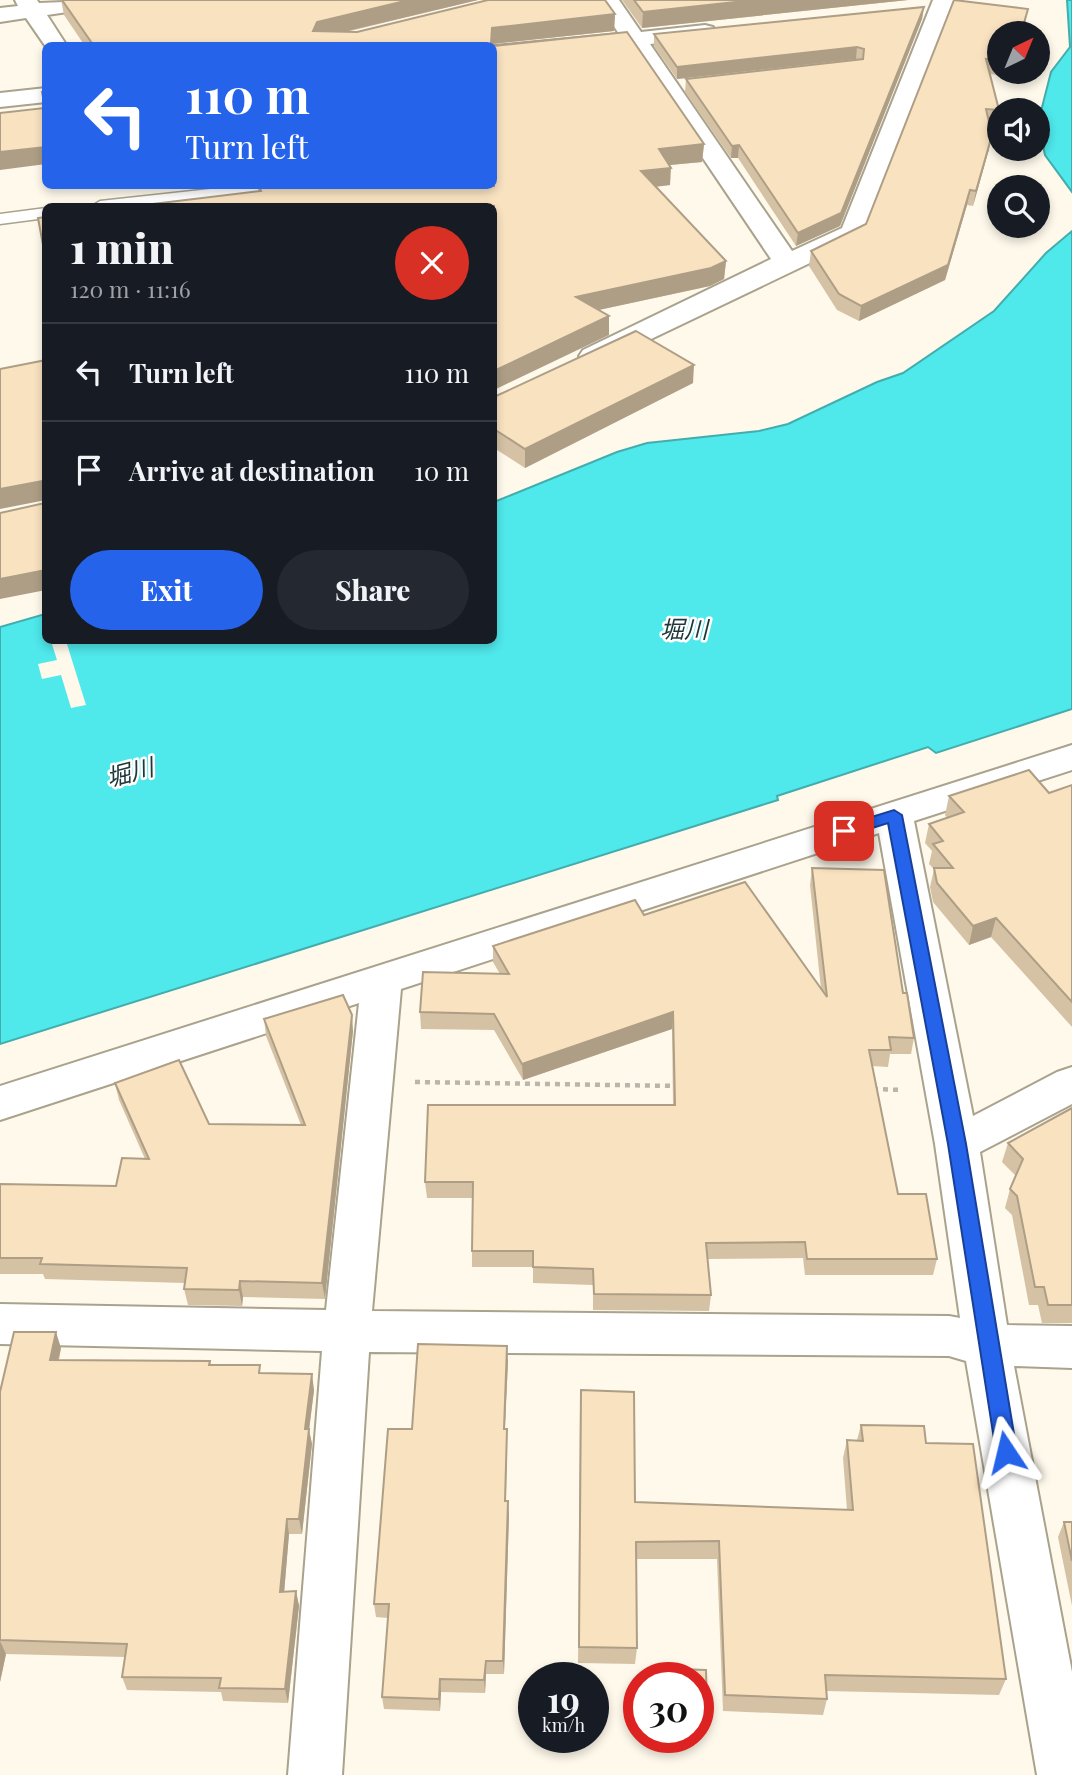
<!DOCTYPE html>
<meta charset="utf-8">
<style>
:root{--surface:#171b24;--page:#242831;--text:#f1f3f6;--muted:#9ea1a6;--line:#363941;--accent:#2563eb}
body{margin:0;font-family:"Playfair Display","Noto Sans JP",serif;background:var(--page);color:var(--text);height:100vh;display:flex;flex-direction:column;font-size:26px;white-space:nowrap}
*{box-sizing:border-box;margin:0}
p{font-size:23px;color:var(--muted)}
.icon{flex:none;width:38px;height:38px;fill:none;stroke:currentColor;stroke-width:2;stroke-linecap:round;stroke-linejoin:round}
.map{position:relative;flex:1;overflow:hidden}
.drawer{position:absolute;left:42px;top:203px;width:455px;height:441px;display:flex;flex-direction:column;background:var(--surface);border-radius:10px;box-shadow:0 4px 10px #0003}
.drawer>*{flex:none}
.hud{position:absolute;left:42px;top:42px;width:455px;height:147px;border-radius:10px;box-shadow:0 4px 10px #0003;background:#2563eb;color:#fff;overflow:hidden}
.needle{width:46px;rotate:43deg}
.buttons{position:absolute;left:987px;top:21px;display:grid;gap:14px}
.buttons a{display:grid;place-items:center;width:63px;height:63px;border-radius:50%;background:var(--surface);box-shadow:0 4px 10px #0003;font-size:35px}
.speed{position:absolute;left:518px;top:1662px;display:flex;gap:14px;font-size:35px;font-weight:700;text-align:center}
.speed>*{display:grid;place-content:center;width:91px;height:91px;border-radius:50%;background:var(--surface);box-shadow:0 4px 10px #0003;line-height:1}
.speed small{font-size:18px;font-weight:400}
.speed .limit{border:10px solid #d22;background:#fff;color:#111}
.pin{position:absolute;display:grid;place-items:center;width:60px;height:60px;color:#fff;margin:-30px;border-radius:14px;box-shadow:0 4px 10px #0006}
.me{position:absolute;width:77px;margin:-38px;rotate:350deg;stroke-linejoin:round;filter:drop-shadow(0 0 5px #0008)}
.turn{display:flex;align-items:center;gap:24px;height:147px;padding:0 28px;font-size:32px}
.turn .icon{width:91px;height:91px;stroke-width:2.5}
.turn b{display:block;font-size:49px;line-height:60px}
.round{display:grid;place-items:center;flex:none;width:74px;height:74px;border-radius:37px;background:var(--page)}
.headline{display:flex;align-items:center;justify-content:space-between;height:119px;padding:0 28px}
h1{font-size:42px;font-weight:800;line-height:52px}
.button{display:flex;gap:14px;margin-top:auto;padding:14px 28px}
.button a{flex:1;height:80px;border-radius:42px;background:var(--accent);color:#fff;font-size:28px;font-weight:800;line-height:80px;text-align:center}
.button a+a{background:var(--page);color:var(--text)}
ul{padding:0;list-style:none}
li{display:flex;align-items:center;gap:21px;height:98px;padding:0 28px;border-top:2px solid var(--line)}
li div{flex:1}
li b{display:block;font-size:26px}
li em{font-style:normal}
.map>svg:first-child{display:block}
.water{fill:#4fe8eb;stroke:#43adad;stroke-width:2}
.pier{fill:#fef9eb}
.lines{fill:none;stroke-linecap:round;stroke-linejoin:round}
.lane-casing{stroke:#a9a28c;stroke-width:3}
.street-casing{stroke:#a9a28c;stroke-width:4}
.secondary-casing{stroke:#a9a28c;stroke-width:4}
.path{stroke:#bab5a9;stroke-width:4.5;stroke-dasharray:5 5;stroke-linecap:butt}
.lane{fill:#fff;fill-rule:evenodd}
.street{fill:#fff;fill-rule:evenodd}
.secondary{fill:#fff;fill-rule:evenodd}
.wall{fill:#d5c2a5}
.shaded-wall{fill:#ae9e86}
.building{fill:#f8e2c0;stroke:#ae9e86;stroke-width:2}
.route{fill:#2563eb;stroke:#184099;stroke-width:2}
.labels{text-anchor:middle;stroke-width:5;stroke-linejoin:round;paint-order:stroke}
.water-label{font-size:24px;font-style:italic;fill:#1e3738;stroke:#fff}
</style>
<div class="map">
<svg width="1072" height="1775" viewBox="0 0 1072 1775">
<rect width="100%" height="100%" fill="#fef9eb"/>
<g class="water">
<polygon points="1067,0 1072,0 1072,192 1045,155 1038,123 1051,72 1070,47"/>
<polygon points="1072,231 1072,709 936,753 928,747 777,796 778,800 0,1044 0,627 45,614 46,640 494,640 494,502 617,452 647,443 759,431 788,424 877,382 903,373 994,311 1046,253"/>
</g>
<polygon class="pier" points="51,641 66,641 86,705 71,708 61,675 42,679 38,664 57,660"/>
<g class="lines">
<g class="lane-casing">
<g id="lane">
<polygon points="238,186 281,186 273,191 135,206 92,206 100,201"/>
<polygon points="46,208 46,218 0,224 0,214"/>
</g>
</g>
<g class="street-casing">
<g id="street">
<polygon points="15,0 37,0 39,3 113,0 110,5 102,7 47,15 67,46 46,47 26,18 0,22 0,8 18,6"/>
<polygon points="597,0 619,0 641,32 705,25 713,27 716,32 713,37 650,44 792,251 842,228 933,0 955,0 862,238 603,362 593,365 583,362 579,356 583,350 771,259 628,47 494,60 494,46 619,34"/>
<path d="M1072,745V770L914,821L973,1116L1057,1072L1072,1067V1104L980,1152L1007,1325L1072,1326V1368L1014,1366L1072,1672V1775H1037L966,1361L949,1356L369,1352L342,1775H288L322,1351L0,1344V1304L326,1310L359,1003L0,1120V1086ZM879,833L935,1144L960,1318L949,1316L372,1311L401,989Z"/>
</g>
</g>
<g class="secondary-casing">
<polygon id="secondary" points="46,88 46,102 0,107 0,93"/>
</g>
<g class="path">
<polyline points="415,1082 679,1086"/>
<polyline points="873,1089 903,1090"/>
</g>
<use href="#lane" class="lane"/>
<use href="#street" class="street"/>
<use href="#secondary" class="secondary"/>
</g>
<g class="wall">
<polygon points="61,0 478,0 346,32 615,14 614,31 492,44 704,144 702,162 669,165 670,185 656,187 726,261 724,279 710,286 599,310 609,316 609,335 258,192 258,186 494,186 494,46 85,46 64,15"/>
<polygon points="622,0 908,0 642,28"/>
<polygon points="954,0 1026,23 999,33 999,72 1011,72 1009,76 990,74 999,110 996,124 989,124 989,149 973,206 967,205 945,280 859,321 837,310 809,266 811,251 866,224"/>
<polygon points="924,7 922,19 840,226 796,246 738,158 731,158 685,92 686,79 858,60 677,79 654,46 654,34"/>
<polygon points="693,383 525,468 494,448 494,396"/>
<polygon points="1072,785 1072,1027 991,937 969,945 933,902 930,887 934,869 929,864 932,851 925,843 929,824 947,818 945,815 949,796 1049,793"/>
<polygon points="812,868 903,993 914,1038 911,1054 890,1054 888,1067 872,1066 898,1194 937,1259 933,1275 805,1275 803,1258 708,1259 711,1295 709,1311 593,1310 593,1285 533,1283 533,1267 472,1267 472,1198 427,1198 425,1182 673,1105 672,1029 523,1080 494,1030 421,1029 420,1012 500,974 493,962 493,946 644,915 821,989 810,885"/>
<polygon points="264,1019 353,1031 325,1299 243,1297 242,1306 188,1305 184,1289 185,1283 45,1279 43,1274 0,1274 0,1184 116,1186 145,1159 119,1100 115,1083 209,1124 301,1125 266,1036"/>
<polygon points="1072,1108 1072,1323 1042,1323 1038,1305 1029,1305 1012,1215 1005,1208 1010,1189 1016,1176 1002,1162 1008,1143"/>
<polygon points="61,1348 59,1360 210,1361 211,1365 262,1373 314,1390 309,1430 312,1444 302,1534 289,1534 284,1592 296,1591 299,1606 288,1703 223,1701 221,1692 127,1690 122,1677 125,1657 6,1654 0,1682 0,1392"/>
<polygon points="508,1361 505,1429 507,1429 507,1444 506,1501 509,1515 504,1674 486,1674 485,1693 441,1692 440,1711 384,1709 382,1697 388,1618 376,1617 374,1604 412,1429"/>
<polygon points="580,1408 635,1502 847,1510 843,1458 847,1440 857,1440 861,1425 926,1443 1006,1679 999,1695 826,1691 827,1699 823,1715 723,1711 717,1559 636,1559 637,1648 635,1664 578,1663"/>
<polygon points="1064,1522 1072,1522 1072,1606 1058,1537"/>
<polygon points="648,1668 706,1670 707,1707 706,1714 698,1714 698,1678 648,1678"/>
</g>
<g class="shaded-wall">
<polygon points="409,0 478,0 318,38 313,31 317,22"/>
<polygon points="754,0 908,0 642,28 643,12"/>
<polygon points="924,7 922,19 840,226 796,246 798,233"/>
<polygon points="1028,9 1023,33 1021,33"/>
<polygon points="615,14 614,31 492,44 491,46 492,28"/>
<polygon points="857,47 856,59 677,79 677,67"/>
<polygon points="992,135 989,149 973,206 976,191"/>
<polygon points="704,144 702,162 659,166 659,149"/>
<polygon points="739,145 738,158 731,158 732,146"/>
<polygon points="46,147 46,164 0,170 0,152"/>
<polygon points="671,168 670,185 641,188 641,171"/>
<polygon points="970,190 967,205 945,280 859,321 861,306"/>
<polygon points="726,261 724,279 710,286 575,315 576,297"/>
<polygon points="609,316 609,335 494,390 494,371"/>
<polygon points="694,365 693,383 525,468 525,449"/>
<polygon points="42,481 46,500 0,509 0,489"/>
<polygon points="46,570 46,590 0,599 0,579"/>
<polygon points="996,918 991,937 969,945 973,926"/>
<polygon points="673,1012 672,1029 523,1080 522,1064"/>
<polygon points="352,1015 353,1031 325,1299 322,1283"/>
<polygon points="240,1281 243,1297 242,1306 239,1290"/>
<polygon points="56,1332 61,1348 55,1375 50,1360"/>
<polygon points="507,1346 508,1361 504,1444 504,1429"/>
<polygon points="312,1374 314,1390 309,1430 312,1444 302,1534 299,1519 305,1429"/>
<polygon points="507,1429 507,1444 505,1515 505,1501"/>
<polygon points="508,1501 509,1515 504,1674 503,1661"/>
<polygon points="287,1519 289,1534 283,1606 280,1592"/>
<polygon points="296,1591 299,1606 288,1703 285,1689"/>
<polygon points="0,1641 6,1654 0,1682"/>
<polygon points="486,1661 486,1674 485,1693 484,1680"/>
<polygon points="440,1679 441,1692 440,1711 439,1699"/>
</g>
<g class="building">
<polygon points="62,0 409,0 317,22 313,31 357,32 488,0 605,0 615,14 492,28 491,43 494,46 627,32 704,144 659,149 671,168 641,171 726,261 711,268 576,297 609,316 494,371 494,206 136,206 261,191 259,186 494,186 494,46 94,46"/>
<polygon points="634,0 754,0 643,12"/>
<polygon points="954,0 1028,9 1021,33 999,33 999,61 986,59 999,110 986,109 992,135 976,191 970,190 948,265 861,306 839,294 811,251 866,224"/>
<polygon points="924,7 841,213 798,233 739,145 732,146 686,79 863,59 864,49 857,47 677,67 654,34"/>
<polygon points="42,92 46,92 46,147 0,152 0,113 45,108"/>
<polygon points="46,217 46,261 38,218"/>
<polygon points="636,331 694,365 525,449 494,429 494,396 494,397"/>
<polygon points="46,360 46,570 0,579 0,513 45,503 45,484 42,481 0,489 0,369"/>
<polygon points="1029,770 1049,793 1072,785 1072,1002 996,918 973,926 937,883 934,868 953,868 933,844 943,841 929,824 964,812 949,796"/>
<polygon points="812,868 884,870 903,993 907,993 914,1038 889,1037 891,1050 869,1050 898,1194 926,1194 937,1259 807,1259 805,1242 706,1243 711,1295 594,1294 593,1269 533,1267 533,1251 472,1251 473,1182 425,1182 428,1105 675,1105 673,1012 522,1064 494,1014 420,1012 423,972 509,974 493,946 635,900 644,915 745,882 827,997"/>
<polygon points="343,995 352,1015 322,1283 240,1281 239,1290 184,1289 187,1268 40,1264 42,1258 0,1258 0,1184 116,1186 122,1158 149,1159 115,1083 179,1060 209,1124 305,1125 264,1019"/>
<polygon points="1072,1108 1072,1305 1048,1305 1044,1287 1035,1287 1017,1196 1010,1189 1023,1159 1008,1143"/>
<polygon points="14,1332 56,1332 50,1360 210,1361 209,1365 260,1365 259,1373 312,1374 305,1429 309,1429 299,1519 287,1519 280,1592 296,1591 285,1689 219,1688 221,1678 122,1677 127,1644 0,1640 0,1392"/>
<polygon points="418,1344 507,1346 504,1429 507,1429 505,1501 508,1501 503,1661 486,1661 484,1680 440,1679 439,1699 382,1697 389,1604 374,1604 388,1429 412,1429"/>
<polygon points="581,1390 634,1392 635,1502 853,1510 847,1440 863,1441 861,1425 924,1426 926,1443 973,1444 1006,1679 825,1675 827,1699 725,1695 719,1541 636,1542 637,1648 579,1647"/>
<polygon points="1064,1522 1072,1522 1072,1561"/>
<polygon points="648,1668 706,1670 707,1707 698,1707 698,1678 649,1678"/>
</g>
<polygon class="route" points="894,810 902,815 966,1144 1017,1452 1014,1459 1006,1462 999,1459 996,1452 948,1144 888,823 844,837 836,831 839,827"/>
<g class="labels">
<g class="water-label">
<text x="684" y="638">堀川</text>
<text transform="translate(130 773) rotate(-15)" y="8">堀川</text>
</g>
</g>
</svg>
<div class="buttons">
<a><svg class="needle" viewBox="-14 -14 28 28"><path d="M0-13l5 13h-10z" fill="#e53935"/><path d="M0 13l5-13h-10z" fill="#9ea1a6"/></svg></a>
<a><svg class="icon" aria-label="sound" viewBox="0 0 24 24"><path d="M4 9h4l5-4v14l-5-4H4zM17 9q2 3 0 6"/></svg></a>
<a><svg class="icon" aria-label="search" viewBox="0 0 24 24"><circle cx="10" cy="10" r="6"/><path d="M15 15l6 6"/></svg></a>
</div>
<div class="speed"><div>19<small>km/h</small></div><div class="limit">30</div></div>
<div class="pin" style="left:844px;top:831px;background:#d93025"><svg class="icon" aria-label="arrive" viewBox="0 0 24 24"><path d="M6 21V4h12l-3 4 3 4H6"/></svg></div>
<svg class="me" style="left:1006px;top:1452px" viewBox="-20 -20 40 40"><path d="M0-17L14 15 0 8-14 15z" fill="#2563eb" stroke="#fff" stroke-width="4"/></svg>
<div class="hud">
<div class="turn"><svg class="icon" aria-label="left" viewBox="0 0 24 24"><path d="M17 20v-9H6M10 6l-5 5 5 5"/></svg><div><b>110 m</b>Turn left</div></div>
</div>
<section class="drawer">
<div class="headline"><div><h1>1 min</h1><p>120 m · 11:16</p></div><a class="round" style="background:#d93025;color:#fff"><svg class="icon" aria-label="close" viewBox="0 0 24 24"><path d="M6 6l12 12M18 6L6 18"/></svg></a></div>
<ul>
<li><svg class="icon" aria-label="left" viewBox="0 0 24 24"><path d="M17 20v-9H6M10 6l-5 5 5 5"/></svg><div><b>Turn left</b></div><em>110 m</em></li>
<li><svg class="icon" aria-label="arrive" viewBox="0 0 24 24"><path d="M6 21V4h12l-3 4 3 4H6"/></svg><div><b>Arrive at destination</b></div><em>10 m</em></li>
</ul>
<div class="button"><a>Exit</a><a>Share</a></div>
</section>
</div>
